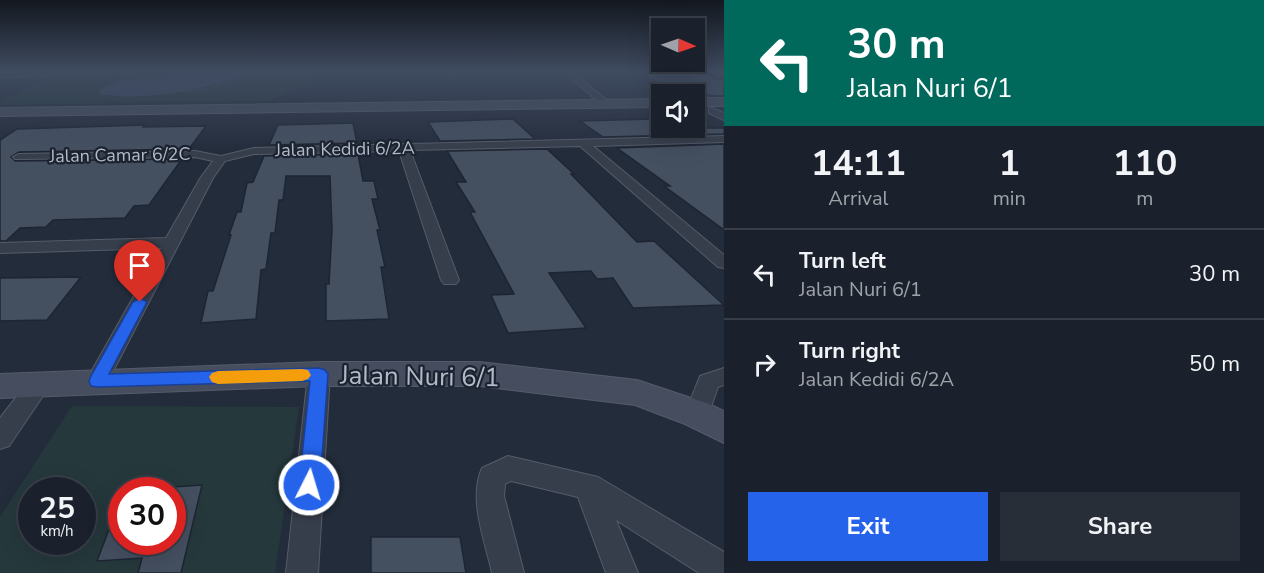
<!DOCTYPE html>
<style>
:root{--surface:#1a212c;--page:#272e38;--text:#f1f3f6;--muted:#9fa3a9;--line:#383e48;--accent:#2563eb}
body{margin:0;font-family:"Nunito Sans",sans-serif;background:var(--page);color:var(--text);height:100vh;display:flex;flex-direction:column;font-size:22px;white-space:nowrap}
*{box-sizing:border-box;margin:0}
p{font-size:20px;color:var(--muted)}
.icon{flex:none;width:33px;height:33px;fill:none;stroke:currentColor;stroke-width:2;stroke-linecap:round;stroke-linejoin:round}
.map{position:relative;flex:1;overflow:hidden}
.drawer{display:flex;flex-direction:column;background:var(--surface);width:540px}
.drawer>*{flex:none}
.guide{background:#00695c;color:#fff;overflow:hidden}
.needle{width:39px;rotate:92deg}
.controls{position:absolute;left:651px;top:18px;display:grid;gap:12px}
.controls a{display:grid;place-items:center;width:54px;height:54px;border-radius:0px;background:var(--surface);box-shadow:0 6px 24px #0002,0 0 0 2px var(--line);font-size:30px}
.speed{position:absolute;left:18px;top:477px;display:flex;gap:12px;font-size:30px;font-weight:700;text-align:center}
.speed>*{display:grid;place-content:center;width:78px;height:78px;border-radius:50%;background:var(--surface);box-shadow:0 6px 24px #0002,0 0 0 2px var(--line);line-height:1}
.speed small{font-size:15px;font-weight:400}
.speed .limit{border:9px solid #d22;background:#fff;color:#111}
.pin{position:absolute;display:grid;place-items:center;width:51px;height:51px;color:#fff;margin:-62px -26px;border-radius:50% 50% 50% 0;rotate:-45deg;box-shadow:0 0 6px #0007}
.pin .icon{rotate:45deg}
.me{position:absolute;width:66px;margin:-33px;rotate:5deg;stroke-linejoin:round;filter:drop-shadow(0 0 4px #0008)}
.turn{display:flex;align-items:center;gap:21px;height:126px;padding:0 24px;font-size:27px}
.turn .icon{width:78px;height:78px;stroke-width:2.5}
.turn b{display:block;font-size:42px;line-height:51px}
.eta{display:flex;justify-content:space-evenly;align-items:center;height:102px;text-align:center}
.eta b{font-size:36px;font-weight:700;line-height:42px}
.action{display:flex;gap:12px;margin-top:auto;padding:12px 24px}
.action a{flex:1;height:69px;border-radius:0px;background:var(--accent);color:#fff;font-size:24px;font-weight:700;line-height:69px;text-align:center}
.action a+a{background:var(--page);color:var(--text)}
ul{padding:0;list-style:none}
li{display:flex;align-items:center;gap:18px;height:90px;padding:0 24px;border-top:2px solid var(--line)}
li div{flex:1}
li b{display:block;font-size:22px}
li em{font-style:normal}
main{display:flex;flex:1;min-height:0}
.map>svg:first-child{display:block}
.green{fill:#25383c;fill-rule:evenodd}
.water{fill:#384964}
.building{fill:#444f60;stroke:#1e2532;stroke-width:1.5}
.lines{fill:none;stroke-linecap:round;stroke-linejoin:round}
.street-casing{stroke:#555c69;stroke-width:2}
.secondary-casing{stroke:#555c69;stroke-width:2}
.path{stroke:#435559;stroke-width:1.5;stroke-dasharray:2 2;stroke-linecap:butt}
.street{fill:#373e4b;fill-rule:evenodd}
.secondary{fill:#454d5e;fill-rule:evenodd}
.route{fill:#2563eb;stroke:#184099;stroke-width:1.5}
.slow{fill:#f59e0b}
.labels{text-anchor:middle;stroke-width:4.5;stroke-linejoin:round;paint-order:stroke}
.far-street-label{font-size:18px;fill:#b2b9c7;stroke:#1c2330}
.near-street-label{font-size:26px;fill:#b2b9c7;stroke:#1c2330}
</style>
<main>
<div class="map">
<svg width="724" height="573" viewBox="0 0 724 573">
<rect width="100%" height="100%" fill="#232c3b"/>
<g class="green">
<polygon points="130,72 338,72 268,101 0,105 0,100 50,79"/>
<path d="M72,406L299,407L275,573H0V517ZM32,490H82V542H32ZM122,490H172V542H122Z"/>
</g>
<path class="water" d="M217,72H257C208,88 152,102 100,94L99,90L120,81Z"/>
<g class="building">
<polygon points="637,73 702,73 724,81 724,96 685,94"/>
<polygon points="513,119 535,139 440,141 428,122"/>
<polygon points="653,119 662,123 662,128 724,128 724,134 603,137 580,121"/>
<polygon points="353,123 357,143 269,145 278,125"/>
<polygon points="145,125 143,127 206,126 189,149 19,152 11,157 15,161 182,159 149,205 134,206 125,218 53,220 46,227 20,228 6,241 0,241 0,140 17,129"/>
<polygon points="724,144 724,230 664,186 670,186 617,148"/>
<polygon points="547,149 574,174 571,174 637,242 654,241 724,305 633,308 613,278 597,279 591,271 549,273 586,328 508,333 491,295 514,294 470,212 475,212 456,182 466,182 447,151"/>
<polygon points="358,154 363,181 374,181 378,199 372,199 380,230 377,230 385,267 381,267 389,319 326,321 326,284 329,284 332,230 330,176 286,176 283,200 279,200 275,233 271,233 266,269 261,270 256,319 201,323 208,291 213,291 231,235 229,235 237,212 241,212 247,183 253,182 264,156"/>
<polygon points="81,277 47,320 0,321 0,278"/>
<polygon points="202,485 181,573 138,573 142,558 97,561 120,500 122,500 122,542 172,542 172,487"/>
<polygon points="371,537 460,537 466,573 371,573"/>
</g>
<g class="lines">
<g class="street-casing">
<g id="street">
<polygon points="106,72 103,74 0,77 0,73"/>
<polygon points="446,72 454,72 458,75 454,77"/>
<polygon points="565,72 572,72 609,102 609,106 603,106"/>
<polygon points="712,108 724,113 724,120 709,113 709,109"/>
<polygon points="724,136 724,142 593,146 724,255 724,268 718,267 580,146 410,150 459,280 456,284 444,284 441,280 399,151 254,154 225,161 213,178 105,387 97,390 89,387 86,381 161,248 0,253 0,243 166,238 201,177 213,161 195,157 15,159 13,157 19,154 195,151 221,156 254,148"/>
<polygon points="319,366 327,368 330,374 318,573 286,573 308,374 311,368"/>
<polygon points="724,368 724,385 718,387 706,421 697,424 688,421 685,414 700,376"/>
<polygon points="39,375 47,378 51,384 9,446 0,449 0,418 31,378"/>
<path d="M508,456L598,477L724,552V573H699L616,520L638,573H606L578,497L511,481L505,484L504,496L524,573H492C485,541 468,499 482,468Z"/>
</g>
</g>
<g class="secondary-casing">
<g id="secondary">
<rect x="694" y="98" width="30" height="8"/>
<polygon points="662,99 662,107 0,116 0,108"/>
<polygon points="319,362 479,362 637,380 709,404 724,411 724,443 685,424 635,405 479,386 319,386 0,398 0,374"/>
</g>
</g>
<g class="path">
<polyline points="111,83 136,78 211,72"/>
<polyline points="185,92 212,88 263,72"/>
</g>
<use href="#street" class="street"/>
<use href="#secondary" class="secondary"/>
</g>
<linearGradient id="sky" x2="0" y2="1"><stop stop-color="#131820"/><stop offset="0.47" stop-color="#3f4b60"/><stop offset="1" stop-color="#3f4b60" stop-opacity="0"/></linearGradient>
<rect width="724" height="152" fill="url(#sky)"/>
<polygon class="route" points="140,298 147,302 109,374 319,368 325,370 328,374 320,485 317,492 309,494 302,492 299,485 310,381 97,387 91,386 89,381 91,376 133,302"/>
<polygon class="slow" points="302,369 308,370 311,375 308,379 302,381 218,384 212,382 209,377 212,373 218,371"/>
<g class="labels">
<g class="far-street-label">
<text transform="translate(345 149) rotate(-1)" y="6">Jalan Kedidi 6/2A</text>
<text transform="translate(120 155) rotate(-1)" y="6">Jalan Camar 6/2C</text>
</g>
<g class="near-street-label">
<text transform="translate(420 376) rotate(1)" y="9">Jalan Nuri 6/1</text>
</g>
</g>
</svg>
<div class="controls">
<a><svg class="needle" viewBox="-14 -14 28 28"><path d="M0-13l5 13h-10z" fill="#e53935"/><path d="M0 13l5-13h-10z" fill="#9fa3a9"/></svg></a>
<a><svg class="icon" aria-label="sound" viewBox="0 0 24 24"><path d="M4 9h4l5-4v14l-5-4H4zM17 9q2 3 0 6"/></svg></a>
</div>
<div class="speed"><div>25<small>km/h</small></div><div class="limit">30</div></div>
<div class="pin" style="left:140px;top:302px;background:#d93025"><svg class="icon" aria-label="arrive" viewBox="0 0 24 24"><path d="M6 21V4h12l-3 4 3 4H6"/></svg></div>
<svg class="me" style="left:309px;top:485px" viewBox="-20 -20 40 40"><circle r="17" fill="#2563eb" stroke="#fff" stroke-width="3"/><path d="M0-11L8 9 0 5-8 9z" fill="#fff"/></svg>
</div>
<section class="drawer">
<div class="guide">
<div class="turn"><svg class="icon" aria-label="left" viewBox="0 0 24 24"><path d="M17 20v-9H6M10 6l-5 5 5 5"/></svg><div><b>30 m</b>Jalan Nuri 6/1</div></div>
</div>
<div class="eta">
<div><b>14:11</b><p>Arrival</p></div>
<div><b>1</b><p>min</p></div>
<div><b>110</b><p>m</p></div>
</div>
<ul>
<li><svg class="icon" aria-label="left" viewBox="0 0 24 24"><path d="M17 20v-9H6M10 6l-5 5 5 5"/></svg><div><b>Turn left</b><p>Jalan Nuri 6/1</p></div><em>30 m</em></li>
<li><svg class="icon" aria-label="right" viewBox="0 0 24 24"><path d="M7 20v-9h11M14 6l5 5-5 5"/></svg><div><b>Turn right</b><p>Jalan Kedidi 6/2A</p></div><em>50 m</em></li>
</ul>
<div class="action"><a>Exit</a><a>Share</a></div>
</section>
</main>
